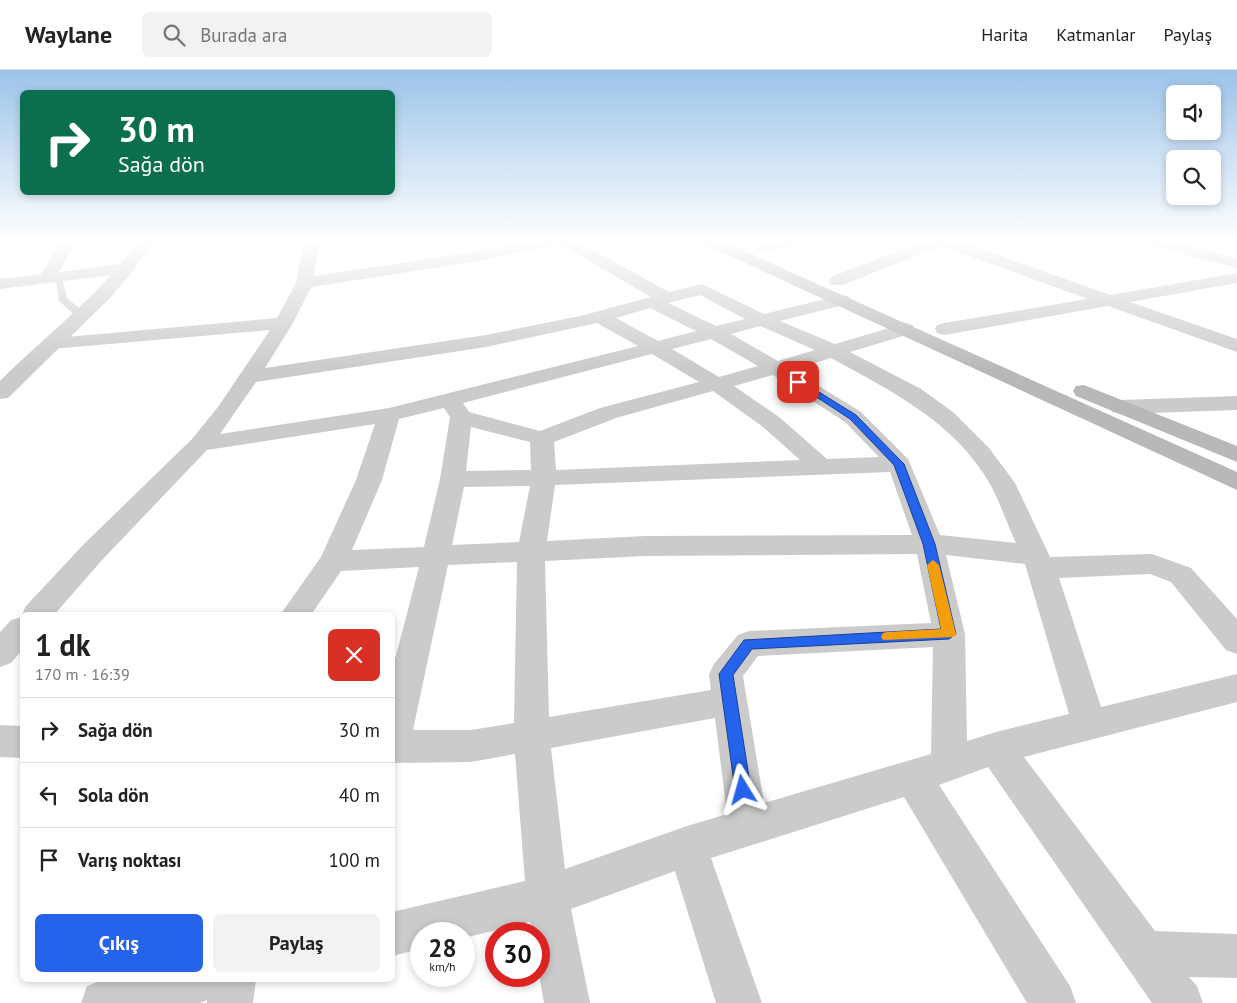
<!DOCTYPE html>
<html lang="tr">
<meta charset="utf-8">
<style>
:root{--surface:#fff;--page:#f2f2f2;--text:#222;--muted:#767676;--line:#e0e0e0;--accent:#2563eb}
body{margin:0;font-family:"PT Sans",sans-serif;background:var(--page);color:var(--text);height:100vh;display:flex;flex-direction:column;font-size:19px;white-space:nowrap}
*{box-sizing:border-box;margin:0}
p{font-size:16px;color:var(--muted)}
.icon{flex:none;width:28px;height:28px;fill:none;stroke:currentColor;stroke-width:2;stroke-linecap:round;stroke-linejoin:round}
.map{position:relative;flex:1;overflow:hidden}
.panel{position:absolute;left:20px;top:542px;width:375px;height:370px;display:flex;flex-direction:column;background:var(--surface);border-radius:8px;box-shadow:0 2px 8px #0003}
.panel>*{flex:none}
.top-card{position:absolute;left:20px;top:20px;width:375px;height:105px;border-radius:8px;box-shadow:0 2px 8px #0003;background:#0b6e4f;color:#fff;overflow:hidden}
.fabs{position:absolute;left:1166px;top:15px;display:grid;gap:10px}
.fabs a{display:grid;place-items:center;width:55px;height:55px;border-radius:8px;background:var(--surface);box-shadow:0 2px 8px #0003;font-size:25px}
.speed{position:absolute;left:410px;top:852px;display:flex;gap:10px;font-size:25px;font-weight:700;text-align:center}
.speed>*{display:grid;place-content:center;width:65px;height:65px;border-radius:50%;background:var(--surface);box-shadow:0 2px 8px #0003;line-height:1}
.speed small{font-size:12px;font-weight:400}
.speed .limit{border:8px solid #d22;background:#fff;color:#111}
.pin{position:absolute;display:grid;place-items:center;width:42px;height:42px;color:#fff;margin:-21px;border-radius:10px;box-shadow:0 2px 8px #0006}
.me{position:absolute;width:55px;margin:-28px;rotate:352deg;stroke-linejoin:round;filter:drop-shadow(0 0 4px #0008)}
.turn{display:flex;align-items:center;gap:18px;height:105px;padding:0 15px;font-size:22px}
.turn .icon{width:65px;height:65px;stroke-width:2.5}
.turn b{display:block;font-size:35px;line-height:42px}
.round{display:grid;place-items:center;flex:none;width:52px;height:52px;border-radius:8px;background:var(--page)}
.summary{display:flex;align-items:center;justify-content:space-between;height:85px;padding:0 15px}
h1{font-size:30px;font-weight:700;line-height:38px}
.action{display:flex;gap:10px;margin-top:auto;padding:10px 15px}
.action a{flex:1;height:58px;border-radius:8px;background:var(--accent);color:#fff;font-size:20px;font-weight:700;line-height:58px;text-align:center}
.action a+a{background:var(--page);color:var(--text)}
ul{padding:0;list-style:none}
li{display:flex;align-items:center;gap:15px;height:65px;padding:0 15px;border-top:1px solid var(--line)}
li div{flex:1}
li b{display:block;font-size:19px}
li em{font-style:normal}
header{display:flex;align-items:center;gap:30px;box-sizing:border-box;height:70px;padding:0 25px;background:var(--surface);border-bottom:1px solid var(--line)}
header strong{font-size:24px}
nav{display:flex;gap:28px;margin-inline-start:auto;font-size:18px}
.search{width:350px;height:45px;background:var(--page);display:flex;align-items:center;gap:12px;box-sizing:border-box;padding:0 18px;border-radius:8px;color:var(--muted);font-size:19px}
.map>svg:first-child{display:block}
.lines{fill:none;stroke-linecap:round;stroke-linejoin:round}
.service{fill:#cbcbcb;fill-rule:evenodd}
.minor{fill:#cbcbcb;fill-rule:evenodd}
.tertiary{fill:#cbcbcb;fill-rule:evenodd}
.secondary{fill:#b8b8b8;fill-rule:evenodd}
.route{fill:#2563eb;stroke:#184099}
.slow{fill:#f59e0b}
</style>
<header>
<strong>Waylane</strong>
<div class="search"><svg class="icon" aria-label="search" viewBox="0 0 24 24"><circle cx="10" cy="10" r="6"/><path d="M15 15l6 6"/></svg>Burada ara</div>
<nav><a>Harita</a><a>Katmanlar</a><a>Paylaş</a></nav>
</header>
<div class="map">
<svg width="1237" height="933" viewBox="0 0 1237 933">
<rect width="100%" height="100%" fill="#fff"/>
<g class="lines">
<polygon class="service" points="55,205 61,205 67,228 86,244 86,248 78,248 59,231"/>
<g class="minor">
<polygon points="63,169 79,169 59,202 128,193 136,198 128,203 0,219 0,209 41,204"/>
<path d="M304,169H320L314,206L473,182L541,169H573L669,222L702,214L764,244L842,225L848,226L851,230L848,234L780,251L835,274L906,253L913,255L915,259L913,263L850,282L921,319L953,342L989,378L1015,413L1050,487L1152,484L1191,498L1237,549V584L1226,580L1171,512L1150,504L1059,508L1101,637L1237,604V632L1024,687L1155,861L1237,864V908L1189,907L1197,916L1203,933H1152L988,697L939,715L1070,916L1076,933H1027L904,727L711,788L762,933H716L675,801L571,839L590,933H544L539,904V864H532L530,852L464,868V864H421V879L392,886V842L525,811L515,684L471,692L392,693V601L419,497L341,501L311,545H280L321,487L356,410L375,354L207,380L103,489L54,545H22V580L11,593L0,597V562L11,550L22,547L25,537L83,475L192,369L218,337L270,260L51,279L44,277L41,273L44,269L277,248L296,213ZM560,174L651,227L580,246L486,265L265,298L293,253L311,217L473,192ZM700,225L745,249L716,256L668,233ZM650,238L696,261L658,271L616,248ZM597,253L638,276L389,338L220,364L256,312L486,277ZM760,256L815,280L778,291L731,264ZM711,269L758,296L719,307L672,279ZM652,284L699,312L600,338L540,361L469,342L463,333ZM831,288C891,321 955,352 990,414C1000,432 1007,454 1016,473L940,465L908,389L861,342L793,300ZM773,305L845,352L879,387L827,389L779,347L734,316ZM713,321L763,357L800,390L556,400L554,372L616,348ZM444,338L450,347L440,409L424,477L352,480L382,410L399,349ZM471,357L530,372L531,400L466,401ZM890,402L912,465L646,466L547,471L555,415ZM530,416L519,472L452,475L464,417ZM917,484L931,553L749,561L738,565L714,594L709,604L711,620L549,647L545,491L646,486ZM946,485L1025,494L1069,644L996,662L967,671L965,564ZM517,492L514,653L471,660H413L448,495ZM933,577L931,684L764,733L743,606L758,586ZM715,648L727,744L687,756L565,799L551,678Z"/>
<polygon points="779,169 802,169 799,172 764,184 756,179 758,176"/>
<polygon points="929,169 953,169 1110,225 1237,203 1237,213 1130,232 1237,269 1237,282 1108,236 944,265 937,263 935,259 937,255 944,253 1088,229 941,176 843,215 831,215 829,211 831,207"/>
<polygon points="1137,169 1162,169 1237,188 1237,198 1140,172"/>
<polygon points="1237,326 1237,340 1120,344 1112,342 1109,337 1112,332 1120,330"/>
<polygon points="0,655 22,656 22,688 0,687"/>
<polygon points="103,910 256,910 253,933 207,933 207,930 200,933 81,933 87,916"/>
</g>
<path class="tertiary" d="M139,169H155L133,201L110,228L8,328L0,329V311C47,264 102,224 139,169Z"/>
<g class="secondary">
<polygon points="697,169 717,169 1237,402 1237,420 700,172"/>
<polygon points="1084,315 1237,376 1237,392 1076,326 1073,321 1076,316"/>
</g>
</g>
<linearGradient id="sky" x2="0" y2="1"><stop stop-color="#9bc3e9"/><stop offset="0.57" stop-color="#fff"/><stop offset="1" stop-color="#fff" stop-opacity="0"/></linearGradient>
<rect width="1237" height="299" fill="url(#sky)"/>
<polygon class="route" points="798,309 856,345 904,394 935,474 956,564 949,569 752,579 733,605 751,720 748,725 743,728 737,725 735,720 719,604 744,570 941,559 923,474 894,395 850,349 795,313 794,312"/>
<polygon class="slow" points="933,490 939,495 956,564 954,567 883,570 881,567 883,563 887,562 941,559 927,495"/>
</svg>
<div class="fabs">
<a><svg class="icon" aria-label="sound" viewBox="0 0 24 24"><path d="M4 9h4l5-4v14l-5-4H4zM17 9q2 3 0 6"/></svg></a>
<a><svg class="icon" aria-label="search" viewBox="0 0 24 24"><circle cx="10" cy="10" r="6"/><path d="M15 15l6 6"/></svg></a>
</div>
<div class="speed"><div>28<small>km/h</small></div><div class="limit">30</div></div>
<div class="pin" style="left:798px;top:312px;background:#d93025"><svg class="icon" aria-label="arrive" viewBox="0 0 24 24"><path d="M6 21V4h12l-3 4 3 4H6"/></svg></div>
<svg class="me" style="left:743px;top:720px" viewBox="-20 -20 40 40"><path d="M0-17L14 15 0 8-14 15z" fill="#2563eb" stroke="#fff" stroke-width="4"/></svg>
<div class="top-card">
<div class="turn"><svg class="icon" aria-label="right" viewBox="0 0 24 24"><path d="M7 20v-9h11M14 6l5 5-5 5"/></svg><div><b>30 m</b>Sağa dön</div></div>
</div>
<section class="panel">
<div class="summary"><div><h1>1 dk</h1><p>170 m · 16:39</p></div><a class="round" style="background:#d93025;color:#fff"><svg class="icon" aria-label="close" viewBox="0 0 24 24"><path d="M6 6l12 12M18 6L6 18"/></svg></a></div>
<ul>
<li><svg class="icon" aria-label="right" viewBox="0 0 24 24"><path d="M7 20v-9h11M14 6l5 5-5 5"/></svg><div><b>Sağa dön</b></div><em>30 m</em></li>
<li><svg class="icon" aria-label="left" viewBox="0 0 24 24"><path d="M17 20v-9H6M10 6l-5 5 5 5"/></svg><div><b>Sola dön</b></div><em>40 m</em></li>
<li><svg class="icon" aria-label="arrive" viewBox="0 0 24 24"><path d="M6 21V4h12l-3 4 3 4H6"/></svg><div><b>Varış noktası</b></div><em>100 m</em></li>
</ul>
<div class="action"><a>Çıkış</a><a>Paylaş</a></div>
</section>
</div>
